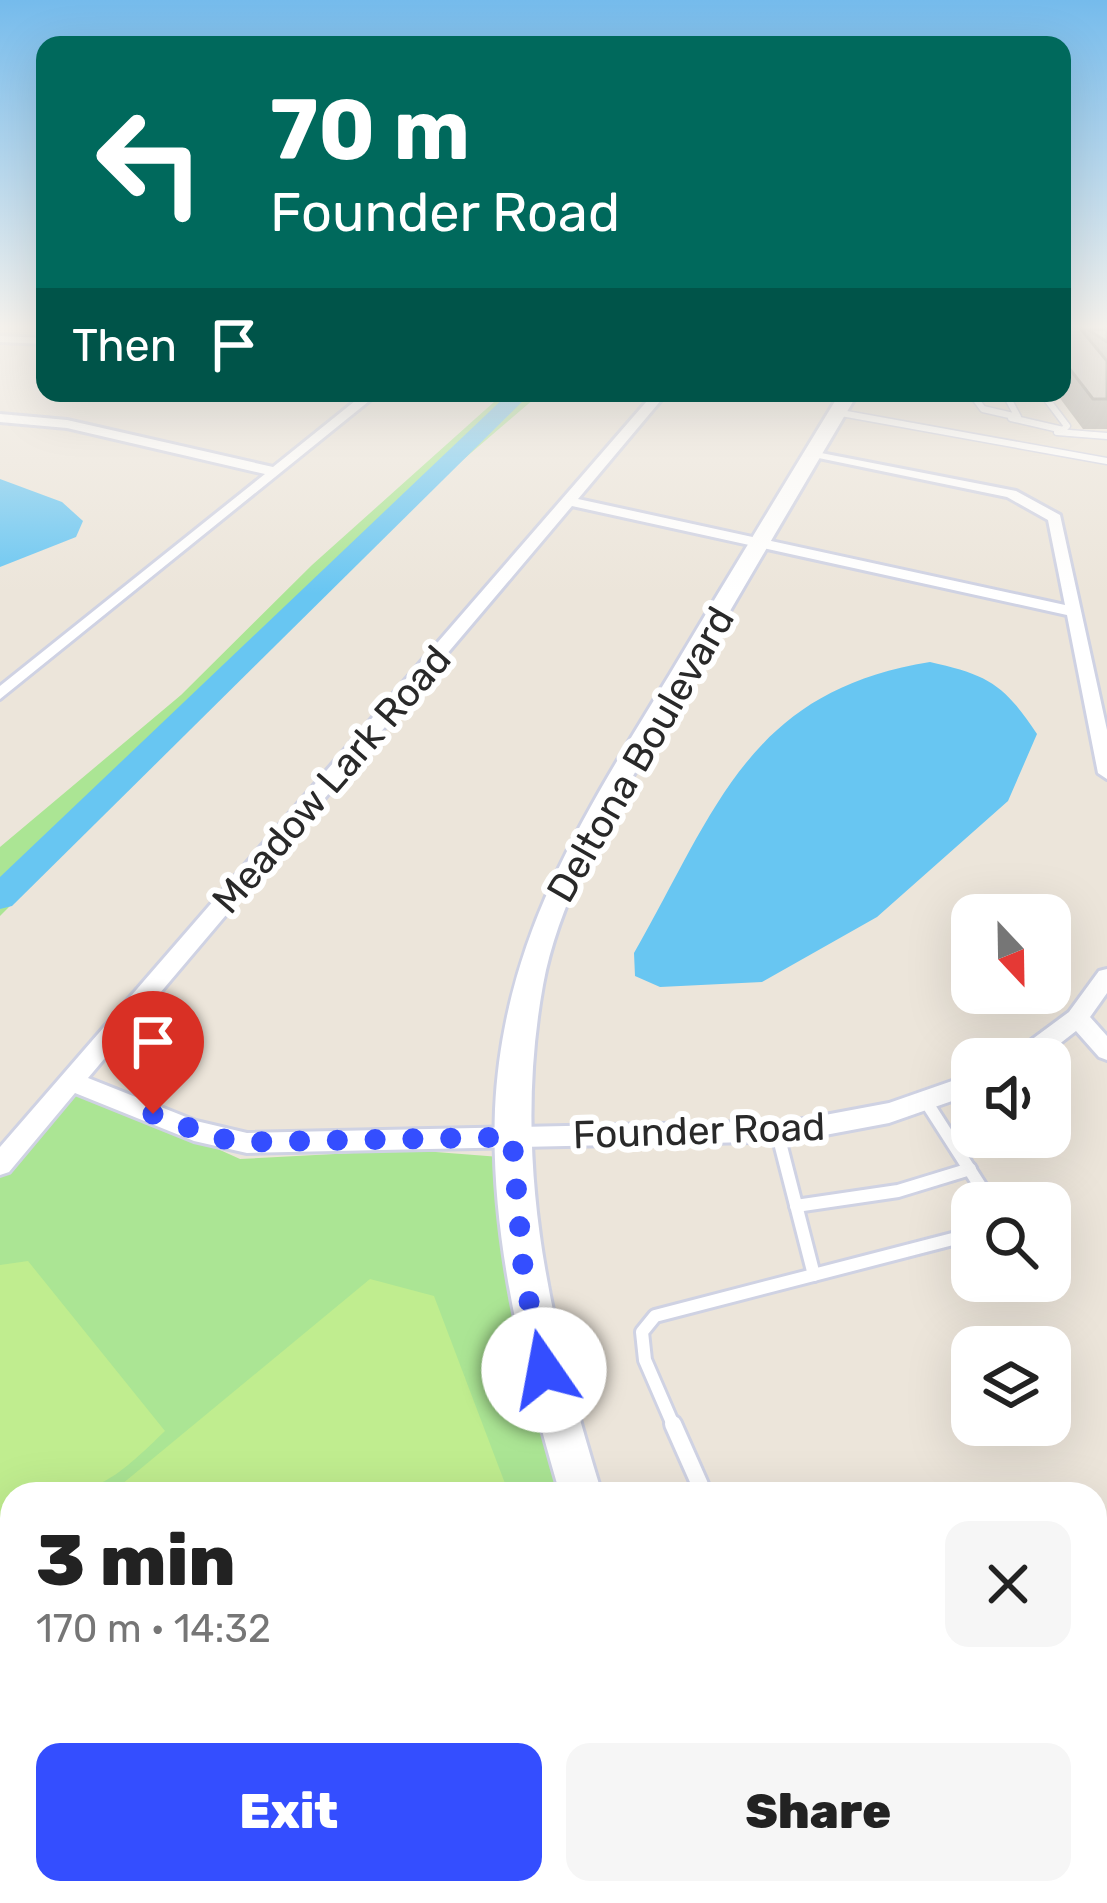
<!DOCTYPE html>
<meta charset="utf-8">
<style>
:root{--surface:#fff;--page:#f6f6f6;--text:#222;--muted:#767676;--accent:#344eff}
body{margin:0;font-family:Rubik,sans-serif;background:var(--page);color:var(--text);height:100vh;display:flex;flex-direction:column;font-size:45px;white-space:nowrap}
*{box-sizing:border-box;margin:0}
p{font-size:39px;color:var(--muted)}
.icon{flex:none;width:66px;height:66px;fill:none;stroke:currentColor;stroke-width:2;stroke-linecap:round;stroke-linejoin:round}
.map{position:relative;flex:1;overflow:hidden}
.sheet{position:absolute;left:0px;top:1482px;width:1107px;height:423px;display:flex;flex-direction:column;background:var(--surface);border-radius:36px 36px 0 0;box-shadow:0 12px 48px #0002}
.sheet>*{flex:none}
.banner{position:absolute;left:36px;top:36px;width:1035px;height:366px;border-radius:24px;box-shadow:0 12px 48px #0002;background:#00695c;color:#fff;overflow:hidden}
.needle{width:78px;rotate:158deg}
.controls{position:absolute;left:951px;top:894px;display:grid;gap:24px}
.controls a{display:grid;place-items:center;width:120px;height:120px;border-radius:24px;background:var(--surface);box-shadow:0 12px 48px #0002;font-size:60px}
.pin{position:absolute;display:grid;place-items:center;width:102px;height:102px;color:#fff;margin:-123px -51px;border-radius:50% 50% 50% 0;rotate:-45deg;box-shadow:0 0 12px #0007}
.pin .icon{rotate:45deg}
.me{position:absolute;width:132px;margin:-66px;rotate:348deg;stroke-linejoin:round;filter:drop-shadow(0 0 9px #0008)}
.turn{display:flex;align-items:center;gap:42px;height:252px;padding:0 36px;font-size:54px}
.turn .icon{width:156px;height:156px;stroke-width:2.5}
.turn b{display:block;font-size:84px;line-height:102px}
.then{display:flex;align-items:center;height:114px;padding:0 36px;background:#0003;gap:24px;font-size:45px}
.round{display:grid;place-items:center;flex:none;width:126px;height:126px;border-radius:24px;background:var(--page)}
.headline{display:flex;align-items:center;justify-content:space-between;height:204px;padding:0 36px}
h1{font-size:72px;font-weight:800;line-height:90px}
.cta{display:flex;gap:24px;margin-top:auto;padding:24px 36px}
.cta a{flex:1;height:138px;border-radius:24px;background:var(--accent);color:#fff;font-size:48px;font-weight:800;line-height:138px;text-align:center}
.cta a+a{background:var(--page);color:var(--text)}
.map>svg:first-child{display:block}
.green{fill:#abe594}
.pitch{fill:#c0ed8f}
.water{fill:#68c6f2}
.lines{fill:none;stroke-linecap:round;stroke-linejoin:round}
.river{fill:#68c6f2;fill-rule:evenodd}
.lane-far2-casing{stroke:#cfd2e3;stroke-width:9}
.lane-far1-casing{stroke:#cfd2e3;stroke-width:18}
.lane-casing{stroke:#cfd2e3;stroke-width:22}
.street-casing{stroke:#cfd2e3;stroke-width:6}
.secondary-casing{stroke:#cfd2e3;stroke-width:6}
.lane-far2{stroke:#fff;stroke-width:6}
.lane-far1{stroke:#fff;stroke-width:12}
.lane{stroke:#fff;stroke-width:16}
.street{fill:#fff;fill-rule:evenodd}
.secondary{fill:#fff;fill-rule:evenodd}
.wall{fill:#aba7a0}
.building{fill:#c7c2ba;stroke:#8b8882;stroke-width:3}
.route{stroke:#344eff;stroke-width:21;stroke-dasharray:0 37.8}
.labels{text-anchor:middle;stroke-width:12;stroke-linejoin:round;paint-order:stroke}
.street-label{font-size:39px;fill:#292929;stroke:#fff}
</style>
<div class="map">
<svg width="1107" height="1903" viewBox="0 0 1107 1903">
<rect width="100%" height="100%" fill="#ece5da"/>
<g class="green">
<polygon points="504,393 541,393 409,506 0,916 0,847 181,695 312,565"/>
<polygon points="65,1080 240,1159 410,1150 500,1157 565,1494 12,1494 12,1893 285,1893 271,1903 0,1903 0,1149"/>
</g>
<g class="pitch">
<path d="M28,1261L165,1431C104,1490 96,1494 12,1494V1523L0,1527V1265Z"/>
<polygon points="370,1279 434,1296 509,1494 110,1494"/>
<polygon points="12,1681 12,1893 218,1893 208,1903 0,1903 0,1683"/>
</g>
<g class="water">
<polygon points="0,479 62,502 83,521 76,537 0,567"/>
<path d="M930,662C988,675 1004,684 1037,734L1008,801L877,917L762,982L660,987L635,976L634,953C716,810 748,691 930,662Z"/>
</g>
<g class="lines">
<polygon class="river" points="509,393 531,393 12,906 0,909 0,877"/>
<g class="lane-far2-casing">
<g id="lane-far2">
<polyline points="971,393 983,409 1018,417 1005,393"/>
<polyline points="841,413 1107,461"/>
<polyline points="1011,418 1063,430 1067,426 1042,393"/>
<polyline points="1057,432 1107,436"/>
</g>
</g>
<g class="lane-far1-casing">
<g id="lane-far1">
<polyline points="925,1100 991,1203"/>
<polyline points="777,1131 814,1275"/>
<polyline points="796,1206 898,1191 970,1169"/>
<polyline points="674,1427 645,1360 642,1332 655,1316 972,1234"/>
</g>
</g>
<g class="lane-casing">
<g id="lane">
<polyline points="673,1424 704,1494"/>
<polyline points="958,1893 965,1903"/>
</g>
</g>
<g class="street-casing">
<g id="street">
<polygon points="0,336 45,338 45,344 0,342"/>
<polygon points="365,393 379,393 0,699 0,686 265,474 67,428 0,422 0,414 67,420 273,467"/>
<polygon points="654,393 667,393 578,499 1065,605 1048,520 1007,497 809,456 816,452 1016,491 1060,515 1107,730 1107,779 1098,773 1067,615 572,506 88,1078 196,1121 247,1133 793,1121 889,1103 972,1074 972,1094 889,1123 793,1141 247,1153 194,1141 75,1093 9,1172 0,1175 0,1147"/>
<polygon points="1107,969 1107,993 1090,1017 1107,1036 1107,1060 1099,1057 1076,1031 1040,1059 1012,1059 1015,1052 1069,1012 1099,971"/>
<polygon points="281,1893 322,1893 318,1903 277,1903"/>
</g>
</g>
<g class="secondary-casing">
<g id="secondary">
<path d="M840,393H858C796,498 735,602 674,707C623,794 562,884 543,985C511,1163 550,1325 602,1494H560C524,1370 490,1239 495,1109C503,937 584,815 670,674C726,580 783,487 840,393Z"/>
<polygon points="750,1893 805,1893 809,1903 754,1903"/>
</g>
</g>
<use href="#lane-far2" class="lane-far2"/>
<use href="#lane-far1" class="lane-far1"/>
<use href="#lane" class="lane"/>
<use href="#street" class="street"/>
<use href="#secondary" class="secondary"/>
</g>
<polygon class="wall" points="1062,327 1107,327 1107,429 1083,429 1056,393 1062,393"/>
<g class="building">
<polygon points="1062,327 1079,327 1107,361 1107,399 1093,399 1062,359"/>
<polygon points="1107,329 1107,342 1089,330"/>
</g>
<linearGradient id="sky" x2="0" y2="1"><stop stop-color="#75bbec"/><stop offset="0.55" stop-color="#f6f3ee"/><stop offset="1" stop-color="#f6f3ee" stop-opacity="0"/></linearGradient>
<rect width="1107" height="594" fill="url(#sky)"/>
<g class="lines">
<polyline class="route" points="153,1114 216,1138 247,1142 512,1137 524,1278 544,1370"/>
</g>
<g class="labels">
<g class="street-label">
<text transform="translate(640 754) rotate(-60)" y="14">Deltona Boulevard</text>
<text transform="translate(331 779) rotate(-49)" y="14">Meadow Lark Road</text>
<text transform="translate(699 1130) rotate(-2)" y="14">Founder Road</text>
</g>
</g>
</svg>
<div class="controls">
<a><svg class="needle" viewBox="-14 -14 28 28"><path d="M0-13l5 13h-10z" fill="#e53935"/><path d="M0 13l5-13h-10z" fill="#767676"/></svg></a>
<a><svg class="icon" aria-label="sound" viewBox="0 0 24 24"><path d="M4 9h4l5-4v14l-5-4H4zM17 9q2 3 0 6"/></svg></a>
<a><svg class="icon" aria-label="search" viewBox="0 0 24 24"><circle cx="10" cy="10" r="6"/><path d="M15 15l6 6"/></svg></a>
<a><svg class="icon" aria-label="layers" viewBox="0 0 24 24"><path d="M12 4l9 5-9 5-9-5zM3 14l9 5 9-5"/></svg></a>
</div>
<div class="pin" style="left:153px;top:1114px;background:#d93025"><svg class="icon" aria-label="arrive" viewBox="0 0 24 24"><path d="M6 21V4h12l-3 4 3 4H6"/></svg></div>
<svg class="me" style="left:544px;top:1370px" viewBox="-20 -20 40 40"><circle r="19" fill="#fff"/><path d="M0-13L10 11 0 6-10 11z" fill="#344eff"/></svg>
<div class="banner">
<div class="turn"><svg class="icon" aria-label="left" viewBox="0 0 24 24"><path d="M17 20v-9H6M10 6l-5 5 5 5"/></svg><div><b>70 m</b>Founder Road</div></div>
<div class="then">Then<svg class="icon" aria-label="arrive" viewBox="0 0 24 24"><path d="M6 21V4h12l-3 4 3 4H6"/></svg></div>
</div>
<section class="sheet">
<div class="headline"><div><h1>3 min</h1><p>170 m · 14:32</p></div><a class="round"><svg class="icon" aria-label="close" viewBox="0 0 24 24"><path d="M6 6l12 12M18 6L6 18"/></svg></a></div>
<div class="cta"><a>Exit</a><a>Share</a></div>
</section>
</div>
